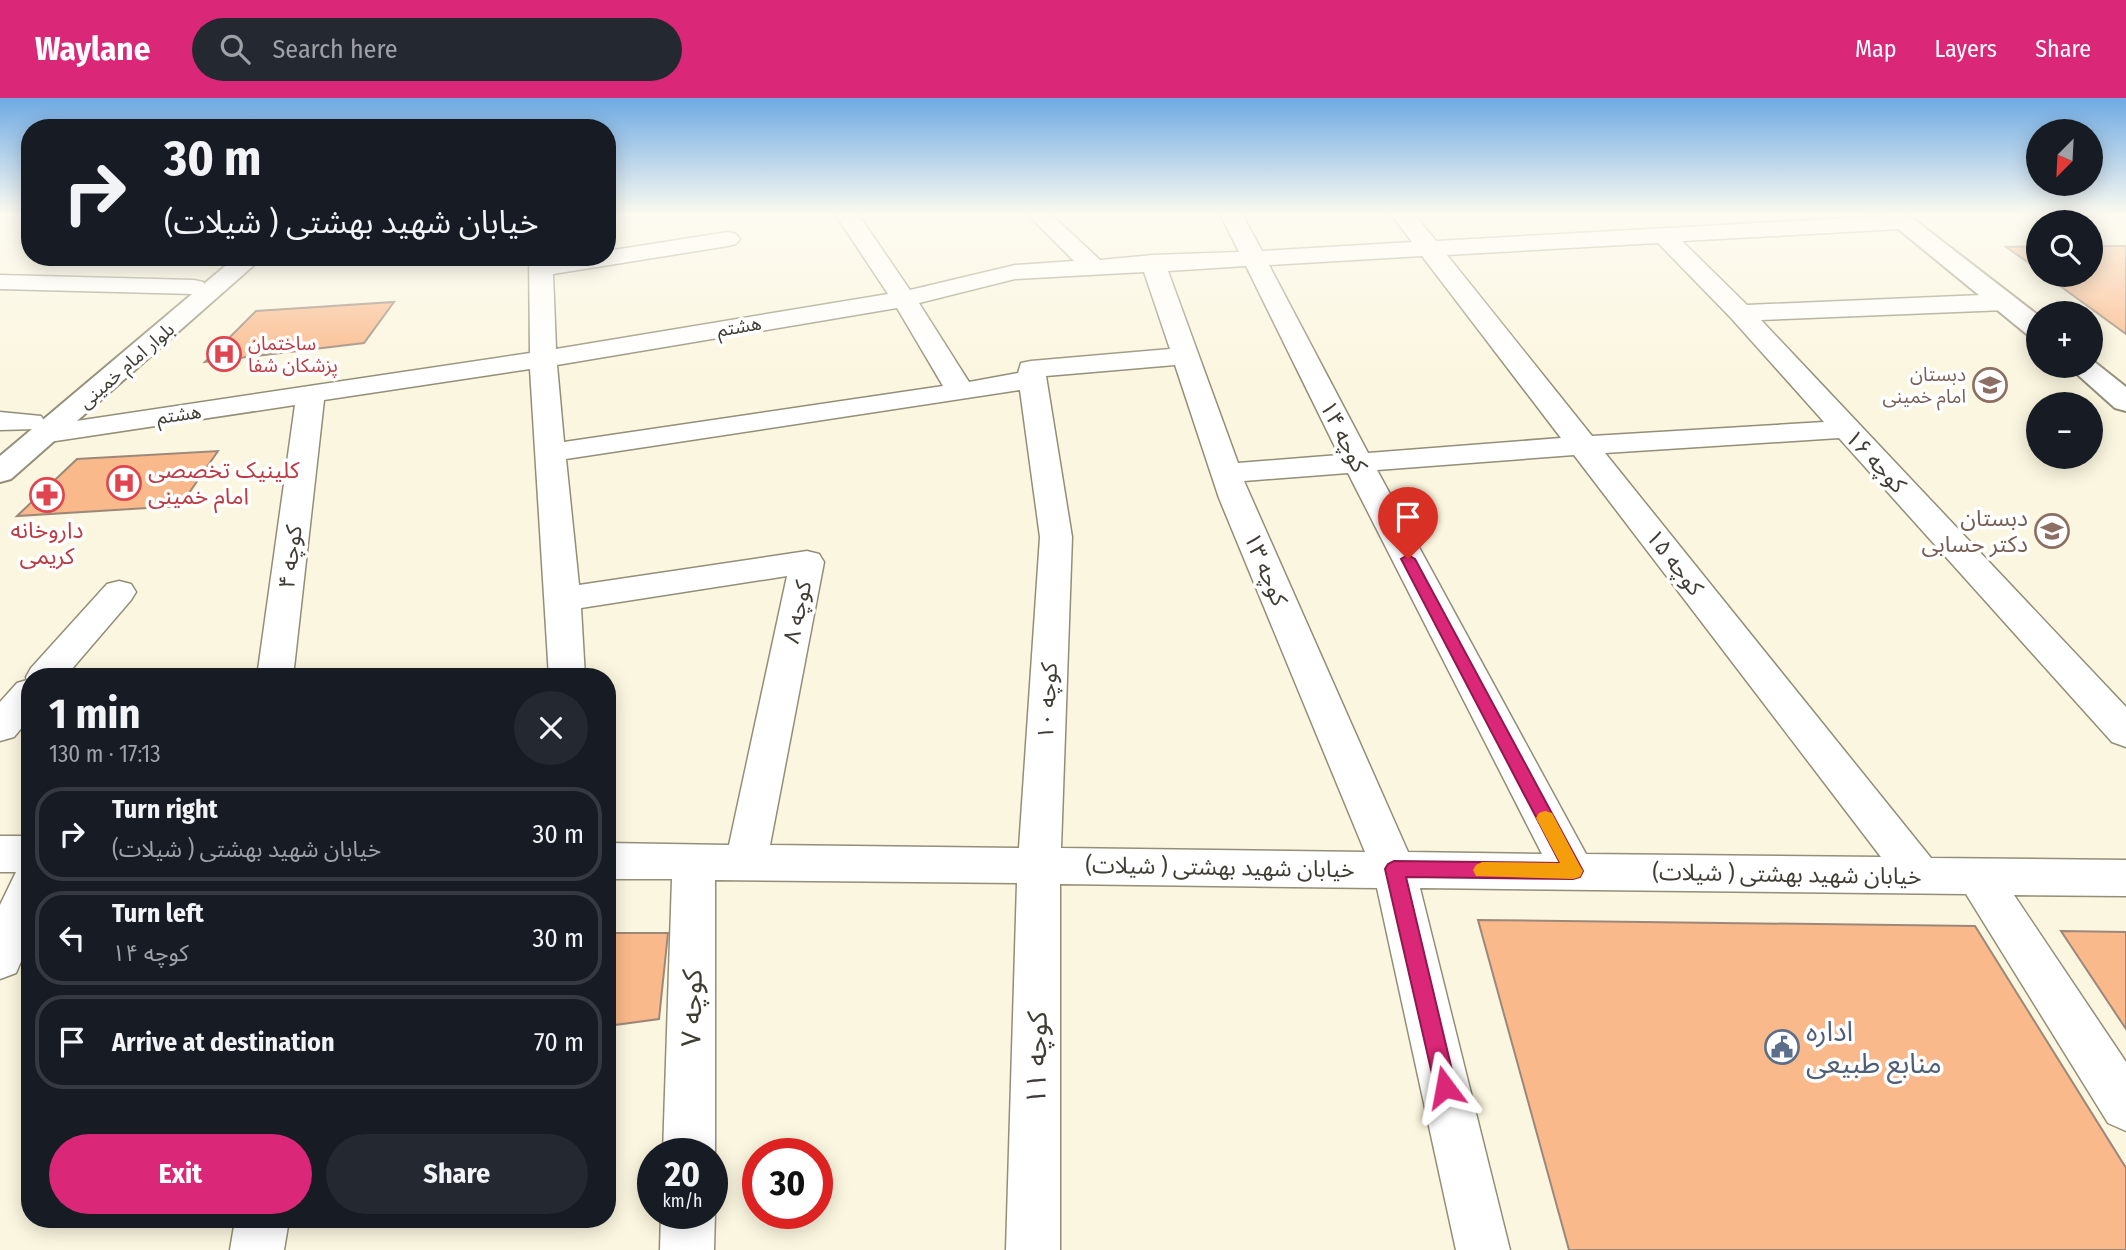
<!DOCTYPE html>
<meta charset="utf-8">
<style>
:root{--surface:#171b24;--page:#242831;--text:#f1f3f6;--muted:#9ea1a6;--line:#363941;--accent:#db2777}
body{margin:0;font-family:"Fira Sans Condensed","Noto Sans Arabic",sans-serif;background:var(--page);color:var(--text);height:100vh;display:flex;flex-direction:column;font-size:26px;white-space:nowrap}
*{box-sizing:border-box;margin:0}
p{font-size:23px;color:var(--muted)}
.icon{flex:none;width:38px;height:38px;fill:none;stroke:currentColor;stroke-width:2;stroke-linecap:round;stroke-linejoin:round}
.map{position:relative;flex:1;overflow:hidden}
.panel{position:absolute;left:21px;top:570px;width:595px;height:560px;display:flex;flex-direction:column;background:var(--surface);border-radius:28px;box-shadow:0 4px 18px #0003}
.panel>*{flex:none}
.guide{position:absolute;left:21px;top:21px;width:595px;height:147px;border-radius:28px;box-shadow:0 4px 18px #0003;background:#171b24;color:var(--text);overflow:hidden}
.needle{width:46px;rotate:204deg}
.fabs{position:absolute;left:2026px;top:21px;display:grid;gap:14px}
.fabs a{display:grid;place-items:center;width:77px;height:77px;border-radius:50%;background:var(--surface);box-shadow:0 4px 18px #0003;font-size:35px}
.speed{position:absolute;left:637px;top:1040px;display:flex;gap:14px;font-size:35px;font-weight:700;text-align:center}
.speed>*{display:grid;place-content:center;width:91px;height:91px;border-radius:50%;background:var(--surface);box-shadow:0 4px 18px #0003;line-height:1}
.speed small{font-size:18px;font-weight:400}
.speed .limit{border:10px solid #d22;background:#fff;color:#111}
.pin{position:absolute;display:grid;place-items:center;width:60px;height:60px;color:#fff;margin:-72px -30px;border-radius:50% 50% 50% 0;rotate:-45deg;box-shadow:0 0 7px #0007}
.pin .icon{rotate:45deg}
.me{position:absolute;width:77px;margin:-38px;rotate:347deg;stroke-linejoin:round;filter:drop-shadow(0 0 5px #0008)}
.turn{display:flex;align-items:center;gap:24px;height:147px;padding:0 28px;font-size:32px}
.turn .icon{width:91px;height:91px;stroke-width:2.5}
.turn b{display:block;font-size:49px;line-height:60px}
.round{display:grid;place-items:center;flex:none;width:74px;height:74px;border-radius:37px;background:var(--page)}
.head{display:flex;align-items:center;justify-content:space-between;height:119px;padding:0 28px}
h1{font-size:42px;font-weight:700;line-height:52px}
.cta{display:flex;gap:14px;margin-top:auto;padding:14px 28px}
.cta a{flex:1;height:80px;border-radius:42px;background:var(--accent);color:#fff;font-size:28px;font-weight:700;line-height:80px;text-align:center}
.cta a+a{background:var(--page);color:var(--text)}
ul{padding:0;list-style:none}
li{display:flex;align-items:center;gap:21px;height:94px;margin:0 14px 10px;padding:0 14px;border:4px solid var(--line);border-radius:28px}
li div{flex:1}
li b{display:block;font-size:26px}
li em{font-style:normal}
header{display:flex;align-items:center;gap:42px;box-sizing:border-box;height:98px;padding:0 35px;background:var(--accent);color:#fff}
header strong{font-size:33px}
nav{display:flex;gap:38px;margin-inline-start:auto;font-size:24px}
.search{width:490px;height:63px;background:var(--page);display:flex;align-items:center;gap:18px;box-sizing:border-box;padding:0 24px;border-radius:38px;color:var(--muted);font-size:26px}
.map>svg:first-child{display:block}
.building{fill:#fab98a;stroke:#9c887a;stroke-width:2}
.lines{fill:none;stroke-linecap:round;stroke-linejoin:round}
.minor-casing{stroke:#938e79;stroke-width:3}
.major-casing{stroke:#938e79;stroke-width:4}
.minor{fill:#fff;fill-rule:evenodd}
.major{fill:#fff;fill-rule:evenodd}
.route{fill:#db2777;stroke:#8e194d;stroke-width:2}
.slow{fill:#f59e0b}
.labels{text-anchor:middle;stroke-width:7;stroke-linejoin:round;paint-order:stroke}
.far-street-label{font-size:19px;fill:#3f3d34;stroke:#fff}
.far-health-label{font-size:19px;fill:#be3a42;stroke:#fff;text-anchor:start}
.far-education-label{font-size:19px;fill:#785e54;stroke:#fff;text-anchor:end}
.street-label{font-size:23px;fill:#3f3d34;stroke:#fff}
.health-label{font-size:23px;fill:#be3a42;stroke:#fff;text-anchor:start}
.education-label{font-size:23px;fill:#785e54;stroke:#fff;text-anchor:end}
.near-street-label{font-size:28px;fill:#3f3d34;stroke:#fff}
.near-service-label{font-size:28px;fill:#4e5e75;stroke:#fff;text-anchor:start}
</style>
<header>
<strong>Waylane</strong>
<div class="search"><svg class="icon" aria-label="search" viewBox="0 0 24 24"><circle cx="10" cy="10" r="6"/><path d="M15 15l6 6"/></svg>Search here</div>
<nav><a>Map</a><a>Layers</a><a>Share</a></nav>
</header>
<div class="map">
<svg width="2126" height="1152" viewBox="0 0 2126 1152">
<rect width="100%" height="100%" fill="#fbf6df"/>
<g class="building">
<polygon points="2039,148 2039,172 2006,149"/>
<polygon points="2091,148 2126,148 2126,236 2045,177 2091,177"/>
<polygon points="394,204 364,245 205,264 256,213"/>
<polygon points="218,353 180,408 17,418 77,361"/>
<polygon points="1478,822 1975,828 2126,1070 2126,1152 1569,1152"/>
<polygon points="2061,833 2126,834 2126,931"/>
<polygon points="607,835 668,835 659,921 607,928"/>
</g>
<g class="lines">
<g class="minor-casing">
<g id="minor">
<path d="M835,116H858L910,192L1015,167L1074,163L1027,116H1051L1100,162L1153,157L1239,154L1220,116H1242L1262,153L1412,144L1391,116H1414L1436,143L1901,117L1909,119L1912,124L1909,129L1901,131L1682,143L1747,207L2005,196L2014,199L2018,204L2014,209L2005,212L1761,222L2126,609V649L2112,644L1839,340L1605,355L1931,760L2126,762V798L2014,797L2126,964V1033L2108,1025L1966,796L1420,790L1510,1152H1456L1377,790L1060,786V1152H1006L1017,785L715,782V1055L712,1061V1055H663L672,781H607V745L729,747L787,478L581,510L585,579H549L530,271L324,302L293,579H257L295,307L49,344L39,341L34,335L37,331L0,332V314L41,318L45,324L43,328L530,255L529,159H553V162L607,159V153L728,134L736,136L740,141L736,146L728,148L553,176L556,251L888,196ZM1658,145L1731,220L1824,324L1592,338L1447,157ZM1422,158L1561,340L1368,355L1269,167ZM1246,168L1339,357L1238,365L1168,173ZM1144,174L1170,251L1031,263L1021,265L1018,275L969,284L919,205L1015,181ZM897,210L943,288L564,344L557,267ZM1175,267L1219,400L1365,754L1061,750L1072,439L1046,278ZM1020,292L1040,439L1019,750L770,747L824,464L819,456L807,453L579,487L566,361ZM1574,357L1881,759L1586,756L1377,372ZM1348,375L1542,756L1408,754L1244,383Z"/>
<polygon points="0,177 194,182 203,184 206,189 203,194 194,196 0,191"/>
<polygon points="119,483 131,486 136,494 131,502 65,579 30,579 30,620 14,639 0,643 0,604 17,585 27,582 26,579 31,570 107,486"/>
<polygon points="0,738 30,738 30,843 16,875 0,881 0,807 16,774 0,774"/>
<polygon points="712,1109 715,1115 714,1152 660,1152 661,1115 712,1115"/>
<polygon points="235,1122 289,1122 284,1152 230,1152"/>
</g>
</g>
<g class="major-casing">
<g id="major">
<polygon points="1880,116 1907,116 2039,218 2039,240 2029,238"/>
<polygon points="236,159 263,159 11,381 0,384 0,358"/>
<polygon points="2092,262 2126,289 2126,313 2115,310 2068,268 2091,268"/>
</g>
</g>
<use href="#minor" class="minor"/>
<use href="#major" class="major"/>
</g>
<linearGradient id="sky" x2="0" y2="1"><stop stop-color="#6eaae4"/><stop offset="0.42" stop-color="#fdfbf1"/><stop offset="1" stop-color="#fdfbf1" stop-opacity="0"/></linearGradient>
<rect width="2126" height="278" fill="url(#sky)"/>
<polygon class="route" points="1408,457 1415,461 1583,773 1580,779 1573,781 1406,779 1456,989 1453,996 1445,999 1438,996 1435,989 1385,771 1388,766 1394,763 1560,765 1401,461"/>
<polygon class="slow" points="1545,713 1552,715 1580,768 1583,773 1580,779 1573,781 1476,778 1473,772 1476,767 1482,764 1560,765 1536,720 1539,715"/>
<defs>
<g id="hospital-ring" transform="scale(1.75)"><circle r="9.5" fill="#fff" stroke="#e0444e" stroke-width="1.5"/><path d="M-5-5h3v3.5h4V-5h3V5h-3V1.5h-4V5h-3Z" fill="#e0444e"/></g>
<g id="school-ring" transform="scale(1.75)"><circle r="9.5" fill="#fff" stroke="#8d6e63" stroke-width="1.5"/><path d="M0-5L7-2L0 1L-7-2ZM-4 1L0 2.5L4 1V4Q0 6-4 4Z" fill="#8d6e63"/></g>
<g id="pharmacy-ring" transform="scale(1.75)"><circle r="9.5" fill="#fff" stroke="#e0444e" stroke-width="1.5"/><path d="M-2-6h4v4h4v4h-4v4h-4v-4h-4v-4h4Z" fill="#e0444e"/></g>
<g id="civic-ring" transform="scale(1.75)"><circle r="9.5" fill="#fff" stroke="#5c6f8a" stroke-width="1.5"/><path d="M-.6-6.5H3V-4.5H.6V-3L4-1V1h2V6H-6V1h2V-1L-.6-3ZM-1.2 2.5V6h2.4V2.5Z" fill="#5c6f8a"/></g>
</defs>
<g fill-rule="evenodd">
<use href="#hospital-ring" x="224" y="256"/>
<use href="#school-ring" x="1990" y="287"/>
<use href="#hospital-ring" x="124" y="385"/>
<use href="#pharmacy-ring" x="47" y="397"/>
<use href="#school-ring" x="2052" y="433"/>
<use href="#civic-ring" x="1782" y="949"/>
</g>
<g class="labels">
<g class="far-street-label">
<text transform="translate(739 228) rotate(-10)" y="7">هشتم</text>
<text transform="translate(126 267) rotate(-41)" y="7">بلوار امام خمینی</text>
<text transform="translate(179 316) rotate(-8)" y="7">هشتم</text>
</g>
<g class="far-health-label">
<text x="248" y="252">ساختمان<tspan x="248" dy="22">پزشکان شفا</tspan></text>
</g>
<g class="far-education-label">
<text x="1966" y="283">دبستان<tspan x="1966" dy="22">امام خمینی</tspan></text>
</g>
<g class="street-label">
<text transform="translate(1344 338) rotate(63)" y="8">کوچه ۱۴</text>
<text transform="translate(1876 363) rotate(47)" y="8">کوچه ۱۶</text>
<text transform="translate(290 459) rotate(-83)" y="8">کوچه ۴</text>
<text transform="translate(1675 464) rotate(52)" y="8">کوچه ۱۵</text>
<text transform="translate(1266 471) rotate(67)" y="8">کوچه ۱۳</text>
<text transform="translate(797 514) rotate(-78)" y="8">کوچه ۸</text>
<text transform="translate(1047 603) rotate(-87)" y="8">کوچه ۱۰</text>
<text transform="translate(1220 769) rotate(1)" y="8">خیابان شهید بهشتی ( شیلات)</text>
<text transform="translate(1787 776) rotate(1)" y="8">خیابان شهید بهشتی ( شیلات)</text>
</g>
<g class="health-label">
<text x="148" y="380">کلینیک تخصصی<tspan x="148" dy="26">امام خمینی</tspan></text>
<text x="47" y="440" text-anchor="middle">داروخانه<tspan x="47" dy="26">کریمی</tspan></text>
</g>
<g class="education-label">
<text x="2028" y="428">دبستان<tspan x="2028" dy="26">دکتر حسابی</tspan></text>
</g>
<g class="near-street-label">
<text transform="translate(691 910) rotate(-89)" y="10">کوچه ۷</text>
<text transform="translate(1036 960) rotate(-89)" y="10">کوچه ۱۱</text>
</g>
<g class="near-service-label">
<text x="1806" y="943">اداره<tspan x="1806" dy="32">منابع طبیعی</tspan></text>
</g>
</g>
</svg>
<div class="fabs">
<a><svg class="needle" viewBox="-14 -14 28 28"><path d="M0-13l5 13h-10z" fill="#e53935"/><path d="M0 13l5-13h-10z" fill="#9ea1a6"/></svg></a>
<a><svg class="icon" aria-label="search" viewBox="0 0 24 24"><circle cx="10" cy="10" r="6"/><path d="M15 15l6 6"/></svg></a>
<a>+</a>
<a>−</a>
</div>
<div class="speed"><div>20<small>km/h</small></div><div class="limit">30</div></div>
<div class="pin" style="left:1408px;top:461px;background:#d93025"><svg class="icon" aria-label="arrive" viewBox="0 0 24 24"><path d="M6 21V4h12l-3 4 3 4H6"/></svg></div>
<svg class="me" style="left:1445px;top:989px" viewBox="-20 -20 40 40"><path d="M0-17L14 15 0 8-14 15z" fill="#db2777" stroke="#fff" stroke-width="4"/></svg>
<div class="guide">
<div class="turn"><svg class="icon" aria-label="right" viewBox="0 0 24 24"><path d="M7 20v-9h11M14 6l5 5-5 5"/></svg><div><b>30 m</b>خیابان شهید بهشتی ( شیلات)</div></div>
</div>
<section class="panel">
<div class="head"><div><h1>1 min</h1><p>130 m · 17:13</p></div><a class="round"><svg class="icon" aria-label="close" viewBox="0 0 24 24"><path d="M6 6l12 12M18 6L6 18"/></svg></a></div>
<ul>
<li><svg class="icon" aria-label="right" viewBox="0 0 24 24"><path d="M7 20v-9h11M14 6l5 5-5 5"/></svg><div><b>Turn right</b><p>خیابان شهید بهشتی ( شیلات)</p></div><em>30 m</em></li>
<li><svg class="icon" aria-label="left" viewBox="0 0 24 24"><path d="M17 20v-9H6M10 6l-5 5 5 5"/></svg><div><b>Turn left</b><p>کوچه ۱۴</p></div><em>30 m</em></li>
<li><svg class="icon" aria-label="arrive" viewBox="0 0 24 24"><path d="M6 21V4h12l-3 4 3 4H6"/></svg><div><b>Arrive at destination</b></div><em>70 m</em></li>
</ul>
<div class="cta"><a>Exit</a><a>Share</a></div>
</section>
</div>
